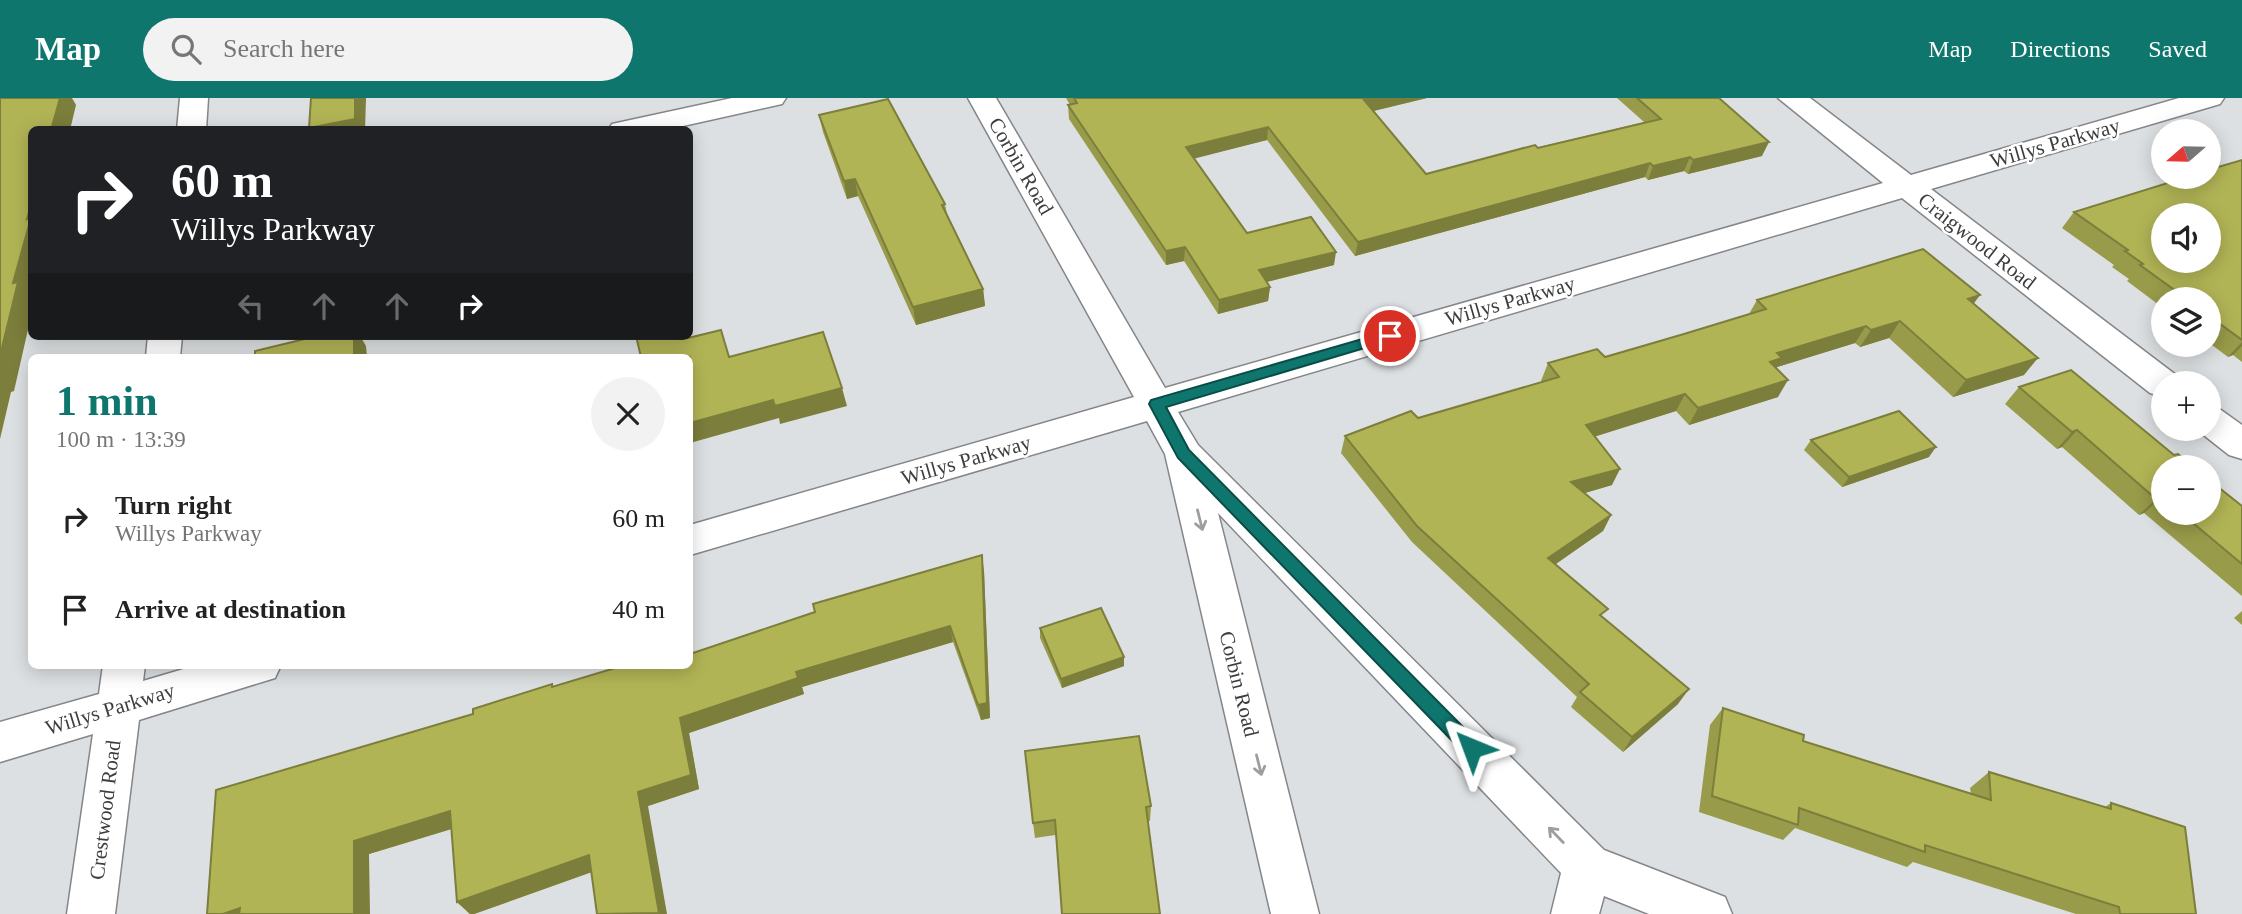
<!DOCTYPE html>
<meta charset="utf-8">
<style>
:root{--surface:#fff;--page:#f2f2f2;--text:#222;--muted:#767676;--accent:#0f766e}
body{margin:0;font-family:Georgia,serif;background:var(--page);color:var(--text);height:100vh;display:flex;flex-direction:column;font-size:26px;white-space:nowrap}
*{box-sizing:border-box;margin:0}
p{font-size:23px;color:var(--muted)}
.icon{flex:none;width:38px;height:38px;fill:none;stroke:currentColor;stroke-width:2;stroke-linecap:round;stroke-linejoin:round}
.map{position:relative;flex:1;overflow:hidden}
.drawer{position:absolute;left:28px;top:256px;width:665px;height:315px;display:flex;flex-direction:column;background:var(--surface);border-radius:10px;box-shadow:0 4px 18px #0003}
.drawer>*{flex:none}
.hud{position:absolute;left:28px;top:28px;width:665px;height:214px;border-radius:10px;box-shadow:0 4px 18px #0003;background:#202124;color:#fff;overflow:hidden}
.needle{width:46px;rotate:250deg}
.buttons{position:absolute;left:2151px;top:21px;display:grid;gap:14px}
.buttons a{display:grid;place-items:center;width:70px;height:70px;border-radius:50%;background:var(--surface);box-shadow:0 4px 18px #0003;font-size:35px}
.pin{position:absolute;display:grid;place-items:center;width:60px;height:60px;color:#fff;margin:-30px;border:4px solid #fff;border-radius:50%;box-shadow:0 2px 7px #0007}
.me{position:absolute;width:77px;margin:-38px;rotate:316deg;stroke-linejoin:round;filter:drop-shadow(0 0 5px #0008)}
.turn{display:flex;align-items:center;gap:24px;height:147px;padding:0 28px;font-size:32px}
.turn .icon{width:91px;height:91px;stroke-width:2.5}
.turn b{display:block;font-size:49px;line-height:60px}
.lanes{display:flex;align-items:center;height:66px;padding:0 28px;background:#0003;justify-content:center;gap:35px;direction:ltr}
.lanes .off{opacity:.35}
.round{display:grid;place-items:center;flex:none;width:74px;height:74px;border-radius:37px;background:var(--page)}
.head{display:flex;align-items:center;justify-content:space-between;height:119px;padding:0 28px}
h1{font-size:42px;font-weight:700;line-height:52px;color:var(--accent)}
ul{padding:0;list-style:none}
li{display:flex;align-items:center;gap:21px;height:91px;padding:0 28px}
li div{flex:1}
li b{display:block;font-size:26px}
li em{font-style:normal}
header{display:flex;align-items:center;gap:42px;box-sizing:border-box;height:98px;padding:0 35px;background:var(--accent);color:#fff}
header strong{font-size:33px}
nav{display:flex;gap:38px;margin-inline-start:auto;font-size:24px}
.search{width:490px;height:63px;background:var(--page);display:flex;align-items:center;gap:18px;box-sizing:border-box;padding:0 24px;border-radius:38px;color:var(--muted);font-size:26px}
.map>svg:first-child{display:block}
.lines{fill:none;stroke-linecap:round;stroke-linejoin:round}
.street-casing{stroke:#848689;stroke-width:3}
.street{fill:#fff;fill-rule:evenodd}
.wall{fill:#989b49}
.shaded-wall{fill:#7c7e3c}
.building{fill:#b1b455;stroke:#7c7e3c;stroke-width:2;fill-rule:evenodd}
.oneway{stroke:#9e9e9e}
.route{fill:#0f766e;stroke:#0a4d48;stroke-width:2}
.labels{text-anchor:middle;stroke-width:5;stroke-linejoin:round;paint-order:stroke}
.street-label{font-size:21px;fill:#3c3d3e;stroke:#fff}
</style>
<header>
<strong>Map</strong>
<div class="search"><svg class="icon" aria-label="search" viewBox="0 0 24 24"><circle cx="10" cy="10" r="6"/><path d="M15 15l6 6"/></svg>Search here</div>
<nav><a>Map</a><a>Directions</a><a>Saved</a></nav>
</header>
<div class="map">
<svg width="2242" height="816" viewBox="0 0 2242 816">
<rect width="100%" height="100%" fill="#dde0e2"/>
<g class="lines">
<g class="street-casing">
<g id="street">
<polygon points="180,0 208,0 206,32 177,32"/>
<polygon points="732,0 786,0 782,6 665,32 608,32 612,26"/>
<polygon points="968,0 996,0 1165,290 1883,85 1778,0 1810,0 1911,77 2179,0 2224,0 2220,6 1931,91 2176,277 2180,285 2163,285 2163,299 2150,295 1902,100 1178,314 1198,347 1604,752 1725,799 1732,816 1649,816 1604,798 1599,816 1551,816 1561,775 1218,415 1319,816 1271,816 1165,356 1147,323 690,457 690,427 1134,299"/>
<polygon points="148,238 182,238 180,259 146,259"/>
<polygon points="2208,308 2221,312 2242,327 2242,361 2229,357 2196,331 2208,331"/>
<polygon points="103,567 145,567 143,583 197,567 281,567 275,580 139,622 115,816 67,816 93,636 0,664 0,624 99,596"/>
</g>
</g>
<use href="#street" class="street"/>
</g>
<g class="wall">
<polygon points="1066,0 1427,0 1373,13 1426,76 1644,24 1617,0 1719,0 1762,58 1688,76 1684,73 1648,82 1645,79 1355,158 1267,42 1194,60 1247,135 1334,167 1267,184 1270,189 1268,203 1218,216 1184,163 1166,167 1069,21 1068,7 1070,7"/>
<polygon points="819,17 945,106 947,116 983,191 985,208 916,227 858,98 847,101 823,34"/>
<polygon points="2242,62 2242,264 2233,257 2228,259 2208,244 2208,201 2163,201 2163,210 2127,183 2129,181 2112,169 2114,167 2062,130 2074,114"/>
<polygon points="1757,202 1974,206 2024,277 1953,299 1889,240 1860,249 1855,245 1777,269 1778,299 1689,327 1676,313 1595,338 1612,387 1585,395 1611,417 1603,433 1556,466 1678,606 1623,654 1571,609 1577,599 1412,444 1341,355 1345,338 1418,320 1542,284 1541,283 1548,265 1605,259 1749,216"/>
<polygon points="2019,289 2163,369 2163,415 2208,415 2242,408 2242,498 2144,415 2139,417 2062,349 2057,351 2005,306"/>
<polygon points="1811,342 1929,359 1842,389 1804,352"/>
<polygon points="984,473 990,620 981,622 953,544 802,589 804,596 689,635 699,691 648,708 592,774 474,816 470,816 457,804 452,731 369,756 473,616 554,589 690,567"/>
<polygon points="2242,513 2242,527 2234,520"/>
<polygon points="1040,530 1124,559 1124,568 1062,590 1040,540"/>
<polygon points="1723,610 1803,643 1971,695 1970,690 1989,674 2105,709 2111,705 2196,816 2076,816 1913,764 1907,769 1795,730 1783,742 1699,714 1710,627"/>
<polygon points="1151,708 1150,723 1035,740 1033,725"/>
</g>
<g class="shaded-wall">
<polygon points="60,0 72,0 76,7 70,32 51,32"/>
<polygon points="355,0 366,0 365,32 310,32 309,30"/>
<polygon points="1374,0 1427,0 1361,16 1364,2"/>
<polygon points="1268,29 1267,42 1185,63 1186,49"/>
<polygon points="1769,44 1762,58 1688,76 1693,62"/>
<polygon points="1690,59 1684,73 1648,82 1653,68"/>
<polygon points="1650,65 1645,79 1355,158 1358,144"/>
<polygon points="855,81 858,98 847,101 844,83"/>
<polygon points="32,104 32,214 14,293 11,294 0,341 0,258 13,185 27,121"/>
<polygon points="1185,149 1184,163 1166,167 1166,153"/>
<polygon points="1336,154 1334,167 1258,186 1259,172"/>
<polygon points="1270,189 1268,203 1218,216 1219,202"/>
<polygon points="983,191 985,208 916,227 913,209"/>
<polygon points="1980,197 1967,215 1968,201"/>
<polygon points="1900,223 1889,240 1860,249 1871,232"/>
<polygon points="1866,228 1855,245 1777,269 1772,277 1770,264 1777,255"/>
<polygon points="354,238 360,238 366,248 367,259 354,259"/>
<polygon points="2242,244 2242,248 2233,257 2228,259"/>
<polygon points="2038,260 2024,277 1953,299 1966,282"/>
<polygon points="1788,282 1778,299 1689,327 1698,310"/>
<polygon points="842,290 847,308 780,326 779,320 690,345 690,325 773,302"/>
<polygon points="1685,296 1676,313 1578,344 1586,327"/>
<polygon points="2077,332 2062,349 2057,351 2072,334"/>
<polygon points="1936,349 1929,359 1842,389 1849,379"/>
<polygon points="1620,371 1612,387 1564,401 1571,384"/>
<polygon points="2161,399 2144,415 2139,417 2156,401"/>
<polygon points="1611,417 1603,433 1541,476 1548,460"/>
<polygon points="982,457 984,473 990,620 981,622 978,607"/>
<polygon points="950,528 953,544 802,589 804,596 689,635 699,691 648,708 667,816 657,816 638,694 680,620 796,574"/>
<polygon points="1124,559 1124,568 1062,590 1061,581"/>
<polygon points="1689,591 1678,606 1623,654 1632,639"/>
<polygon points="450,713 464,727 369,756 370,816 354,816 354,743"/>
<polygon points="589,757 600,771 474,816 470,816 457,804"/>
<polygon points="240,810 248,816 223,816"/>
</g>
<g class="building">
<polygon points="0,0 60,0 51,32 32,32 32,104 27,121 31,120 13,185 18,184 0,258"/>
<polygon points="311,0 355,0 355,21 309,30"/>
<polygon points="1074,0 1374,0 1364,2 1426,76 1535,47 1538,50 1661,21 1637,0 1719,0 1769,44 1693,62 1690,59 1653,68 1650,65 1358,144 1268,29 1186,49 1247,135 1311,119 1336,154 1259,172 1270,189 1219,202 1185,149 1166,153 1068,7 1077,5"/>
<polygon points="888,1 945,106 942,107 983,191 913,209 855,81 844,83 819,17"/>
<path d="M2242,62V242L2208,217V201H2187L2140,167L2143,166L2125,153L2128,152L2074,114L2187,79H2208V72ZM2163,117H2208V163H2163Z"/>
<polygon points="1923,151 1980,197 1968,201 2038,260 1966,282 1900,223 1871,232 1866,228 1777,255 1782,260 1770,264 1788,282 1698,310 1685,296 1586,327 1620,371 1571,384 1611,417 1548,460 1608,511 1600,517 1689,591 1632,639 1580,594 1589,586 1417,428 1345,338 1411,313 1418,320 1559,279 1548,265 1597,251 1605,259 1684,236 1766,211 1757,202"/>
<polygon points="721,232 729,259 823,234 842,290 775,308 773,302 690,325 690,259 641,259 636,238 687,238 688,240"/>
<polygon points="317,238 354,238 354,259 255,259 255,253"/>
<polygon points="2071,272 2174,357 2178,356 2194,369 2163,369 2163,400 2161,399 2156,401 2077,332 2072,334 2019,289"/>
<polygon points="1899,313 1936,349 1849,379 1811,342"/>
<polygon points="2208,381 2242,408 2242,466 2181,415 2208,415"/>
<polygon points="982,457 987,605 978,607 950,528 796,574 798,580 680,620 691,677 638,694 659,815 597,816 589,757 457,804 450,713 354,743 354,816 239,816 240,810 223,816 207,816 216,692 473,616 473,611 552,586 552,589 625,567 690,567 690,556 815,514 813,506"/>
<polygon points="1101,510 1124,559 1061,581 1040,530"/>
<polygon points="1723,610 1804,637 1803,643 1991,702 1989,674 2111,711 2111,705 2185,729 2196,816 2120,816 2119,809 1925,747 1925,754 1799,710 1798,727 1712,698"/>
<polygon points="1139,638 1151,708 1146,709 1160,816 1062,816 1055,722 1033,725 1025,653"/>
</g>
<defs><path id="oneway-shaft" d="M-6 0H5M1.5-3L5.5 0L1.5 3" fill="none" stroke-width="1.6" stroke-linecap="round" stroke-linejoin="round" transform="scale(1.75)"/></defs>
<g class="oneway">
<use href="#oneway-shaft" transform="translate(1200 422) rotate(76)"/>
<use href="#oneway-shaft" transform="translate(1259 667) rotate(76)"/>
<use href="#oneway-shaft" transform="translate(1556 737) rotate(-134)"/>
</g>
<polygon class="route" points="1390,233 1395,235 1395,241 1166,309 1189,352 1478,644 1481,650 1478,656 1472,658 1465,656 1178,360 1149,306 1151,302"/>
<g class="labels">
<g class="street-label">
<text transform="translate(2055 45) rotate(-16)" y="7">Willys Parkway</text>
<text transform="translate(1021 68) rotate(60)" y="7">Corbin Road</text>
<text transform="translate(1977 143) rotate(38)" y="7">Craigwood Road</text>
<text transform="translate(1510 203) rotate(-16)" y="7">Willys Parkway</text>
<text transform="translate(966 362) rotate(-16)" y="7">Willys Parkway</text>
<text transform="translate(1239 586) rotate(76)" y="7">Corbin Road</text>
<text transform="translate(110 611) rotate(-17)" y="7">Willys Parkway</text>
<text transform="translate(105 712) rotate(-83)" y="7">Crestwood Road</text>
</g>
</g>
</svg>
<div class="buttons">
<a><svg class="needle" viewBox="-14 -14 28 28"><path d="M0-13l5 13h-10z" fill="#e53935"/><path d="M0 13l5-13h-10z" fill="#767676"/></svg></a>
<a><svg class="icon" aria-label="sound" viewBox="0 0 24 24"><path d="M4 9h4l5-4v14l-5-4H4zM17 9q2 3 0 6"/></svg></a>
<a><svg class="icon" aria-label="layers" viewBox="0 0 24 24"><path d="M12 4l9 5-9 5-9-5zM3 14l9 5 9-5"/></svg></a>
<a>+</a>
<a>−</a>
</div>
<div class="pin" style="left:1390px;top:238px;background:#d93025"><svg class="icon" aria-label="arrive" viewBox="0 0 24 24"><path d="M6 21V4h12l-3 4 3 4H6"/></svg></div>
<svg class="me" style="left:1472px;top:650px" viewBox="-20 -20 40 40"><path d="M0-17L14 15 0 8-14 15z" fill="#0f766e" stroke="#fff" stroke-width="4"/></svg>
<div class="hud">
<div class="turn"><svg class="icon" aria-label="right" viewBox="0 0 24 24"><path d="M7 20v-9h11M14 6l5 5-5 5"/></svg><div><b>60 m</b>Willys Parkway</div></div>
<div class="lanes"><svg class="icon off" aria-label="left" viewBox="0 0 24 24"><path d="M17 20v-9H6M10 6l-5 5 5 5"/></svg><svg class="icon off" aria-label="ahead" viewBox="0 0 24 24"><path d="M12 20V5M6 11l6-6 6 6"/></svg><svg class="icon off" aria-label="ahead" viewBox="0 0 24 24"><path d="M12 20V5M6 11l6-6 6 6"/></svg><svg class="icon" aria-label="right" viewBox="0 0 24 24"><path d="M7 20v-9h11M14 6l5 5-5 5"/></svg></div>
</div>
<section class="drawer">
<div class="head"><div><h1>1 min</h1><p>100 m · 13:39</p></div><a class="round"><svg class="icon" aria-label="close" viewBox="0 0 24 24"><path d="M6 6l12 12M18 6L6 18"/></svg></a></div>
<ul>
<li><svg class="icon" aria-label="right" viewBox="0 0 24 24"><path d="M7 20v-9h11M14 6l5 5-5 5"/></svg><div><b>Turn right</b><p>Willys Parkway</p></div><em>60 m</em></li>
<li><svg class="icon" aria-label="arrive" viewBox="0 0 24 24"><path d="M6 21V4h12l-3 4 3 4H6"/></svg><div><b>Arrive at destination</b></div><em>40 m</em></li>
</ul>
</section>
</div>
